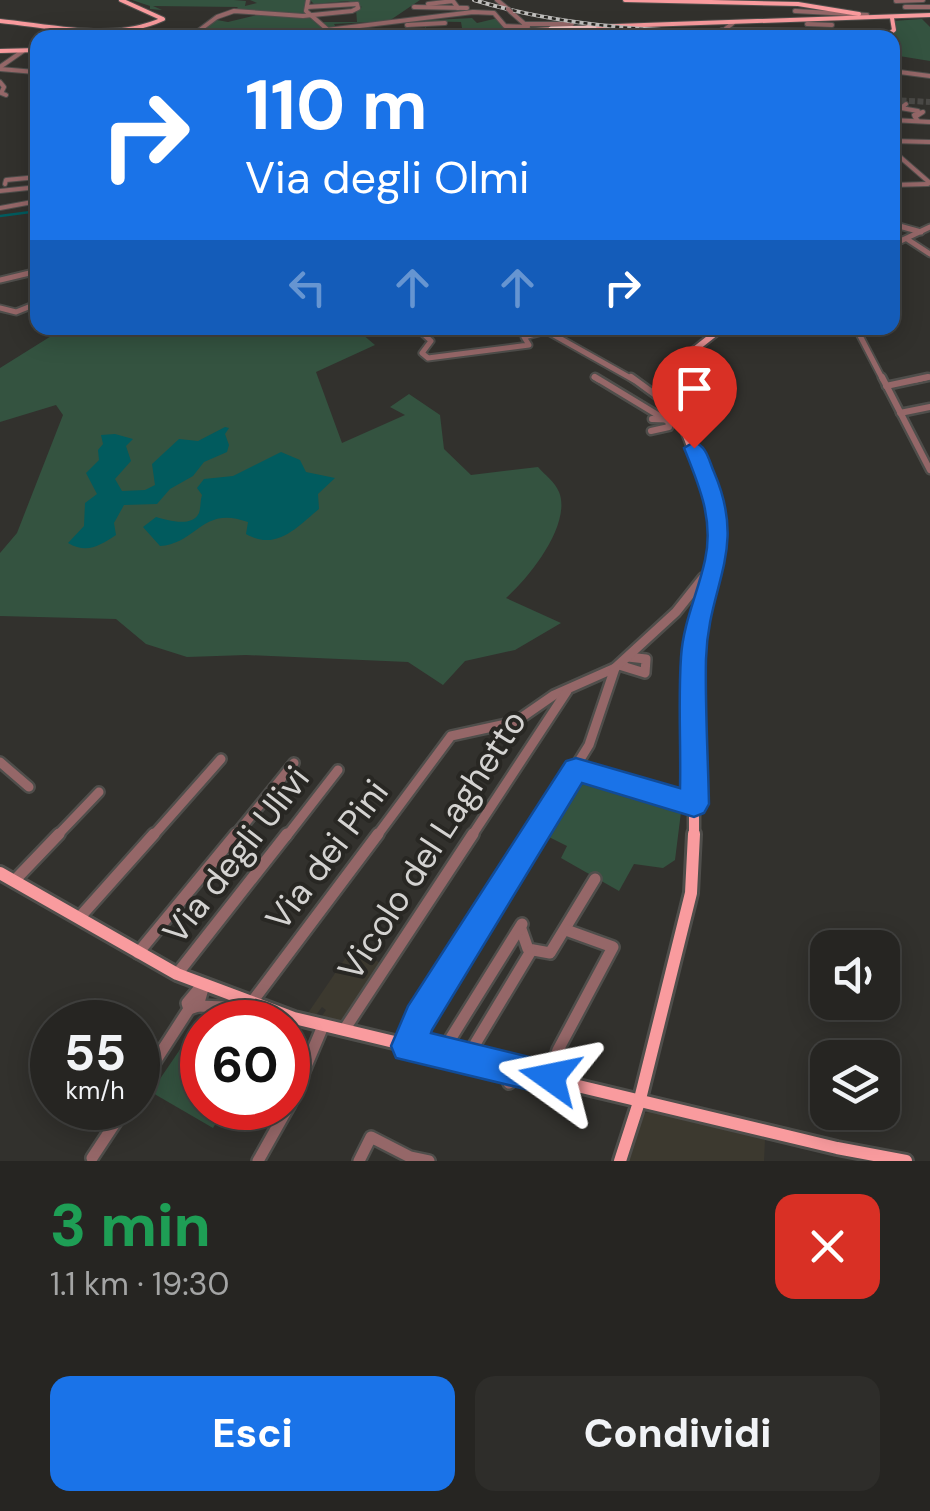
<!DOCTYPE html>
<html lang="it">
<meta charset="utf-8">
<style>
:root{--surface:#262522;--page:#2e2d2a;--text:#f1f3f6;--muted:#a4a5a5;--line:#424240;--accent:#1a73e8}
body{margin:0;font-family:"DM Sans",sans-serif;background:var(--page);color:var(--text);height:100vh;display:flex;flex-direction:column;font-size:38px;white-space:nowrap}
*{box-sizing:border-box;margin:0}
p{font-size:32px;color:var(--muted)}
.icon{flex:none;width:55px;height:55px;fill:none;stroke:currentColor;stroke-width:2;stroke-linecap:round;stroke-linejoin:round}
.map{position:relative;height:1161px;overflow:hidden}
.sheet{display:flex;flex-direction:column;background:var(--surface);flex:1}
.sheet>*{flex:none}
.banner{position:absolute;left:30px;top:30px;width:870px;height:305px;border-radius:20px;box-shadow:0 5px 25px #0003,0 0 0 2px var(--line);background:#1a73e8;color:#fff;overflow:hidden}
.buttons{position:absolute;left:810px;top:930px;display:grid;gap:20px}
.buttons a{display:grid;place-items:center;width:90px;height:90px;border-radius:20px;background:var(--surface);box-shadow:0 5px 25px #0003,0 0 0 2px var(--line);font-size:50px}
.speed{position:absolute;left:30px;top:1000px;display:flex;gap:20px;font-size:50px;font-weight:700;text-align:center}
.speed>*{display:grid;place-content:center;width:130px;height:130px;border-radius:50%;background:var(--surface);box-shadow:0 5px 25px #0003,0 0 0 2px var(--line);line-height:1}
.speed small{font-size:25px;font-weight:400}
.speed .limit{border:15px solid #d22;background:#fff;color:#111}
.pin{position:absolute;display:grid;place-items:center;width:85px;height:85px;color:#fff;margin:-102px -42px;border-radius:50% 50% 50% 0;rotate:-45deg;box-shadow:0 0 10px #0007}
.pin .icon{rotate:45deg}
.me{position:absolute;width:110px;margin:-55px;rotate:282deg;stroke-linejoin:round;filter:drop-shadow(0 0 8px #0008)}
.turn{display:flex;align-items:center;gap:35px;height:210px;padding:0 50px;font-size:45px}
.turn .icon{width:130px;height:130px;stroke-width:2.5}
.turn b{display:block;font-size:70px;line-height:85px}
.lanes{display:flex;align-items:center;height:95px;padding:0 50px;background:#0003;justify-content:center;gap:50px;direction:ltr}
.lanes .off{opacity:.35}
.round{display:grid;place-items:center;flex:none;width:105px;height:105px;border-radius:20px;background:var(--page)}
.overview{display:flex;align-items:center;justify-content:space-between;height:170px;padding:0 50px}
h1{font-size:60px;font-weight:800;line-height:75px;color:#1e9e55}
.cta{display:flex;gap:20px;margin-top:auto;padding:20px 50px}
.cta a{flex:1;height:115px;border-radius:20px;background:var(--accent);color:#fff;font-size:40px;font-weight:800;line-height:115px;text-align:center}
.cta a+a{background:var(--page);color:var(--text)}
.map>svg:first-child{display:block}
.built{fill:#3c392f}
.green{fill:#345340}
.water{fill:#015b5e}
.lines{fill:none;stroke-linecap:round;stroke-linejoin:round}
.stream{stroke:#015b5e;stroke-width:2.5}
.highway-tunnel-far1{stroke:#4a4946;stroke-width:5;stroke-dasharray:5 2.5;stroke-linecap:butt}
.highway-tunnel{stroke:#4a4946;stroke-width:6;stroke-dasharray:6 2.5;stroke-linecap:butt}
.minor-far4-casing{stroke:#4f4e4b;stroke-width:6}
.minor-far3-casing{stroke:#4f4e4b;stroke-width:9}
.minor-far2-casing{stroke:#4f4e4b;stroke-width:11}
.minor-far1-casing{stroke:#4f4e4b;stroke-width:14}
.minor-casing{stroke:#4f4e4b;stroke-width:16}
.major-far4-casing{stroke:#4f4e4b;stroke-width:6}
.major-far3-casing{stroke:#4f4e4b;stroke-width:10}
.major-far2-casing{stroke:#4f4e4b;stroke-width:12}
.major-far1-casing{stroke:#4f4e4b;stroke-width:15}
.major-casing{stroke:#4f4e4b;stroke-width:18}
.highway-casing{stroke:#4f4e4b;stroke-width:8}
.minor-far4{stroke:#956768;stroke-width:4}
.minor-far3{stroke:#956768;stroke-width:5}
.minor-far2{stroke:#956768;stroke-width:6}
.minor-far1{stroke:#956768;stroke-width:9}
.minor{stroke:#956768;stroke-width:11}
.major-far4{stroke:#f99b9e;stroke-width:4}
.major-far3{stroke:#f99b9e;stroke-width:6}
.major-far2{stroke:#f99b9e;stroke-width:8}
.major-far1{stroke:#f99b9e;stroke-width:10}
.major{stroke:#f99b9e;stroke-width:12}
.highway{stroke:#f5c6c6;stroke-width:5}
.rail-casing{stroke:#c0bfbd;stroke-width:4}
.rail{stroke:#282723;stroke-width:2.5;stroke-dasharray:4;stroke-linecap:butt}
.minor-bridge-casing{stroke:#4f4e4b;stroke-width:6;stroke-linecap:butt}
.minor-bridge{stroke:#956768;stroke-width:4}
.route{fill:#1a73e8;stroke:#114b97;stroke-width:2.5}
.labels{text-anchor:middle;stroke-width:8;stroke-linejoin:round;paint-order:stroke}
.near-street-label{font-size:35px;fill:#d4d3d1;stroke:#282723}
</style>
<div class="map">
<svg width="930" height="1161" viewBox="0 0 930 1161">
<rect width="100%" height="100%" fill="#32312d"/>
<g class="built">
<polygon points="353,947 382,964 344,1022 322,1016 326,1010 322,1007 316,1015 308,1013"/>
<polygon points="651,1111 765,1140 764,1161 626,1161 640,1115"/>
</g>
<g class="green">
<polygon points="132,0 234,0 246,1 245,6 257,3 250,0 307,0 304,11 331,35 190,37 189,34 205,29 217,20 228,22 261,14 235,10 238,7 153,6 162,10 150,9 150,6"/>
<polygon points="310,0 420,0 389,21 334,24 341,35 425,29 425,26 427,30 462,28 461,22 416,21 472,18 477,23 498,18 503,26 528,29 342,36 329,31 323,22 357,22 356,9 362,7 348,1 314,4"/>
<polygon points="922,19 930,27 930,61 893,55 892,38 887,38 896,30 893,21"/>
<path d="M64,328H355L375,345L316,372L342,443L405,415L390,407L409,394L440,415L444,449L471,475L538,467C545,475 555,482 559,492C572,524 529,578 506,598L561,623L515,650L465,661L443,685L408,662L246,655L187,657L146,644L116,619L0,616V553L17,533L63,415L56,405L0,422V368Z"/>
<polygon points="576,775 682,804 675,860 663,868 634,864 619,891 561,858 567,846 541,833"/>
<polygon points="181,1048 202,1060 202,1108 225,1108 213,1128 151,1092"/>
</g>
<g class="water">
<path d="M225,427L229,428L225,434L229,445L227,452L204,462L193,476L170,489L157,504L124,505L114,523L116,535C99,546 87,554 68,543L84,526L85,503L97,494L86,473L99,460L98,450L103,444L101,435L115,434L133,439L126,446L131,461L115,479L122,491L145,490L155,485L152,464L179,439L198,441Z"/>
<path d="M281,452L300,460L306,472L335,478L318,494L319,509C298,526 277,552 246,534L248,522C202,505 198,543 160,546L143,527L156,517C167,520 192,528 199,513C201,507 200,501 202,495L197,488L204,479L233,476Z"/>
</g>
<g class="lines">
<polyline class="stream" points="0,216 38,211"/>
<polyline class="highway-tunnel-far1" points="594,28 630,32"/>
<polyline class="highway-tunnel" points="892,100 930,102"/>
<g class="minor-far4-casing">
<g id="minor-far4">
<polyline points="308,0 306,11 335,36 353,38"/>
<polyline points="497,0 508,9"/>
<polyline points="896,1 923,0"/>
<polyline points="428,4 453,1 458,8"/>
<polyline points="307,7 357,4"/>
<polyline points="414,7 467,8"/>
<polyline points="905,7 930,7"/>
<polyline points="795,11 867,15"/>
<polyline points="511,12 528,27"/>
<polyline points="524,24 572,24"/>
<polyline points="807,24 832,25"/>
<polyline points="407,25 445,23"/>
<polyline points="613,27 652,38"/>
<polyline points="327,30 473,12 494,13 505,26 527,27"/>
<polyline points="582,30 602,31"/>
<polyline points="722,30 846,31"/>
<polyline points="650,37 680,36"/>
<polyline points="189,38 217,17 234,11 303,16 352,11 358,8 357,4"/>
<polyline points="550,38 568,30"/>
<polyline points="564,38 607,38"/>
<polyline points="686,38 680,36 692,34"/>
<polyline points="714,38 733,23"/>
<polyline points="0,67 23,51"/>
<polyline points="0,69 35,72"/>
<polyline points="892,71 930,76"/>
<polyline points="0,82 4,87 1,93 6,95"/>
<polyline points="906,104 901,108 918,111"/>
<polygon points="923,112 915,117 914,115"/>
<polyline points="915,117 918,121"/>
<polyline points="892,120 930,122"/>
<polyline points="892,141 930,142"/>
<polyline points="892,150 930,183"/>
<polyline points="5,184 6,180 38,177"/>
<polyline points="892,185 928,184"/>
<polyline points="0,191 38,187"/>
<polyline points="0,208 38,201"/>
</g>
</g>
<g class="minor-far3-casing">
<g id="minor-far3">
<polyline points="892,224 921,232"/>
<polyline points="907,239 930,254"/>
<polyline points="892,245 930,227"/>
<polyline points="0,280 38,271"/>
<polyline points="0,308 16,312 31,306"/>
<polyline points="417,328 431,341 422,353 428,358 529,345 524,337 546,331"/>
<polyline points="856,328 883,380"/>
<polyline points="545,330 634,380"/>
<polyline points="594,377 599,380"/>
<polyline points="916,380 930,377"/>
</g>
</g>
<g class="minor-far2-casing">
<g id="minor-far2">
<polyline points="595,377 666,420"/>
<polyline points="631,377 668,404"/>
<polyline points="882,377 930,470"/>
<polyline points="886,386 928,377"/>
<polyline points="900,413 930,407"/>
<polyline points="652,419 682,420"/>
<polyline points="651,431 669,427 668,420"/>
<polyline points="700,581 715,567"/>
</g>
</g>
<g class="minor-far1-casing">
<g id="minor-far1">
<polyline points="619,665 645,673 646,659 628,657"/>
<polyline points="0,762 29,787"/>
<polyline points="576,769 695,804"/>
<polyline points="56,837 99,792"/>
<polyline points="152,837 221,759"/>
<polyline points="234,837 294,763"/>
<polyline points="286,837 338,770"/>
<polyline points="376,837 451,736 515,722 554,695 615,668 676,612 703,578"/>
<polyline points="471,837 567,691"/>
<polyline points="532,837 589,745 615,668"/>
</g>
</g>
<g class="minor-casing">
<g id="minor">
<polyline points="14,881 59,834"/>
<polyline points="79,918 154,834"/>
<polyline points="521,929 528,949 550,953 595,879"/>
<polyline points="138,953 236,834"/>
<polyline points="177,974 287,834"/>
<polyline points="202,985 187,1003 189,1009 198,1006 204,985"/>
<polyline points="252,1002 378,834"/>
<polyline points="198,1006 225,1007 261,1020 269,1009"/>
<polyline points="344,1030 473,834"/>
<polyline points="408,1046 420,1018 534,834"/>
<polyline points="448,1055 451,1038 522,924"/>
<polyline points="466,1059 531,951"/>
<polyline points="549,1077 558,1050 613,947 566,930"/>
<polyline points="509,1083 511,1079"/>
<polyline points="138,1088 189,1009"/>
<polyline points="92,1158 125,1108"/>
<polyline points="258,1161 290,1104 323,1026"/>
<polyline points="359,1161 371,1137 410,1157 429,1161"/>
</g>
</g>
<g class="major-far4-casing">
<g id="major-far4">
<polyline points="625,0 798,4 859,14"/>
<path d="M0,21C52,26 113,42 163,19L121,0"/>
<polyline points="588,27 930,15"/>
<polyline points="358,38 558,29"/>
<polyline points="884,38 894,30 892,18"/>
<polyline points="0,51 38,50"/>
</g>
</g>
<g class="major-far3-casing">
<polyline id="major-far3" points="674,380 684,358 722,328"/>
</g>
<g class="major-far2-casing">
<g id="major-far2">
<polyline points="674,377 676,402"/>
<polygon points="669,402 677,402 678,408 670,408"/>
<path d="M678,408C697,480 731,498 711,581"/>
</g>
</g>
<g class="major-far1-casing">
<polyline id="major-far1" points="694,837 694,657 711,578"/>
</g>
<g class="major-casing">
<g id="major">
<polyline points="0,873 177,974 294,1018 837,1148 906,1161"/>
<polyline points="620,1161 640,1099 691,893 694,834"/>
</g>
</g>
<g class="highway-casing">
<polyline id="highway" points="551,29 594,28"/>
</g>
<use href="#minor-far4" class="minor-far4"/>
<use href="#minor-far3" class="minor-far3"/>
<use href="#minor-far2" class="minor-far2"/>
<use href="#minor-far1" class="minor-far1"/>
<use href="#minor" class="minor"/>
<use href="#major-far4" class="major-far4"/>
<use href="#major-far3" class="major-far3"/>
<use href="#major-far2" class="major-far2"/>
<use href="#major-far1" class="major-far1"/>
<use href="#major" class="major"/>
<use href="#highway" class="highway"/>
<g class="rail-casing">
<path id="rail" d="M474,0C596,37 723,32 849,33"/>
</g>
<use href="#rail" class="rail"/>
<g class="minor-bridge-casing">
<polyline id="minor-bridge" points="508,9 511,12"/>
</g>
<use href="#minor-bridge" class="minor-bridge"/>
</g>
<path class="route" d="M694,442C707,446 709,461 714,472C748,551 708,584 706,659C705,707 708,756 709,804L704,813L694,817L582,783L432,1030L431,1033L562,1065L567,1077L562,1090L550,1095L396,1058L391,1046L408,1006L566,761L576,758L680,788C681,745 678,700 681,657C683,623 698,593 705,560C714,520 699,485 684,448Z"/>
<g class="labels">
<g class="near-street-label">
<text transform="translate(432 845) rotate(-57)" y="12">Vicolo del Laghetto</text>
<text transform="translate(236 855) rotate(-52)" y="12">Via degli Ulivi</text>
<text transform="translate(327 855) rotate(-53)" y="12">Via dei Pini</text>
</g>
</g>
</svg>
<div class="buttons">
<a><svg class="icon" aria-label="sound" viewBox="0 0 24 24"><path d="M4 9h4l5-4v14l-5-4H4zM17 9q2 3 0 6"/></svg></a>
<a><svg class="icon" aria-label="layers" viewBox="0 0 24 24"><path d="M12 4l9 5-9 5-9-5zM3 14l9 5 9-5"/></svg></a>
</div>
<div class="speed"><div>55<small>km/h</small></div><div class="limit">60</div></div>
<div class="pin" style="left:694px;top:448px;background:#d93025"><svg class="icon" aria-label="arrive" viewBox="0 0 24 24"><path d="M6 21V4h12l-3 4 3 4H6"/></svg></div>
<svg class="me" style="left:550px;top:1077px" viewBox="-20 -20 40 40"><path d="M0-17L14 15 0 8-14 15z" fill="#1a73e8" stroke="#fff" stroke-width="4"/></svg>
<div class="banner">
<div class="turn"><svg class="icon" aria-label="right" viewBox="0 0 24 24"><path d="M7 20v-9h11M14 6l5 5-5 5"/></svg><div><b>110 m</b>Via degli Olmi</div></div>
<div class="lanes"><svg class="icon off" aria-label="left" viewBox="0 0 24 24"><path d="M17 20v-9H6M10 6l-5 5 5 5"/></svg><svg class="icon off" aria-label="ahead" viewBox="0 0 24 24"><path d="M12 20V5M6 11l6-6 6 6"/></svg><svg class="icon off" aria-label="ahead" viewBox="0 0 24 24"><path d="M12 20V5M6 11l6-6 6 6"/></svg><svg class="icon" aria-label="right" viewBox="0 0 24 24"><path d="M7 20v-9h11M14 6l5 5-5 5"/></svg></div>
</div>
</div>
<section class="sheet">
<div class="overview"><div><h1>3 min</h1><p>1.1 km · 19:30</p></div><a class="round" style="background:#d93025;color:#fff"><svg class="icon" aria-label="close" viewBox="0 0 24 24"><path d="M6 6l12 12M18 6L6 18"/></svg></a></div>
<div class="cta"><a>Esci</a><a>Condividi</a></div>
</section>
